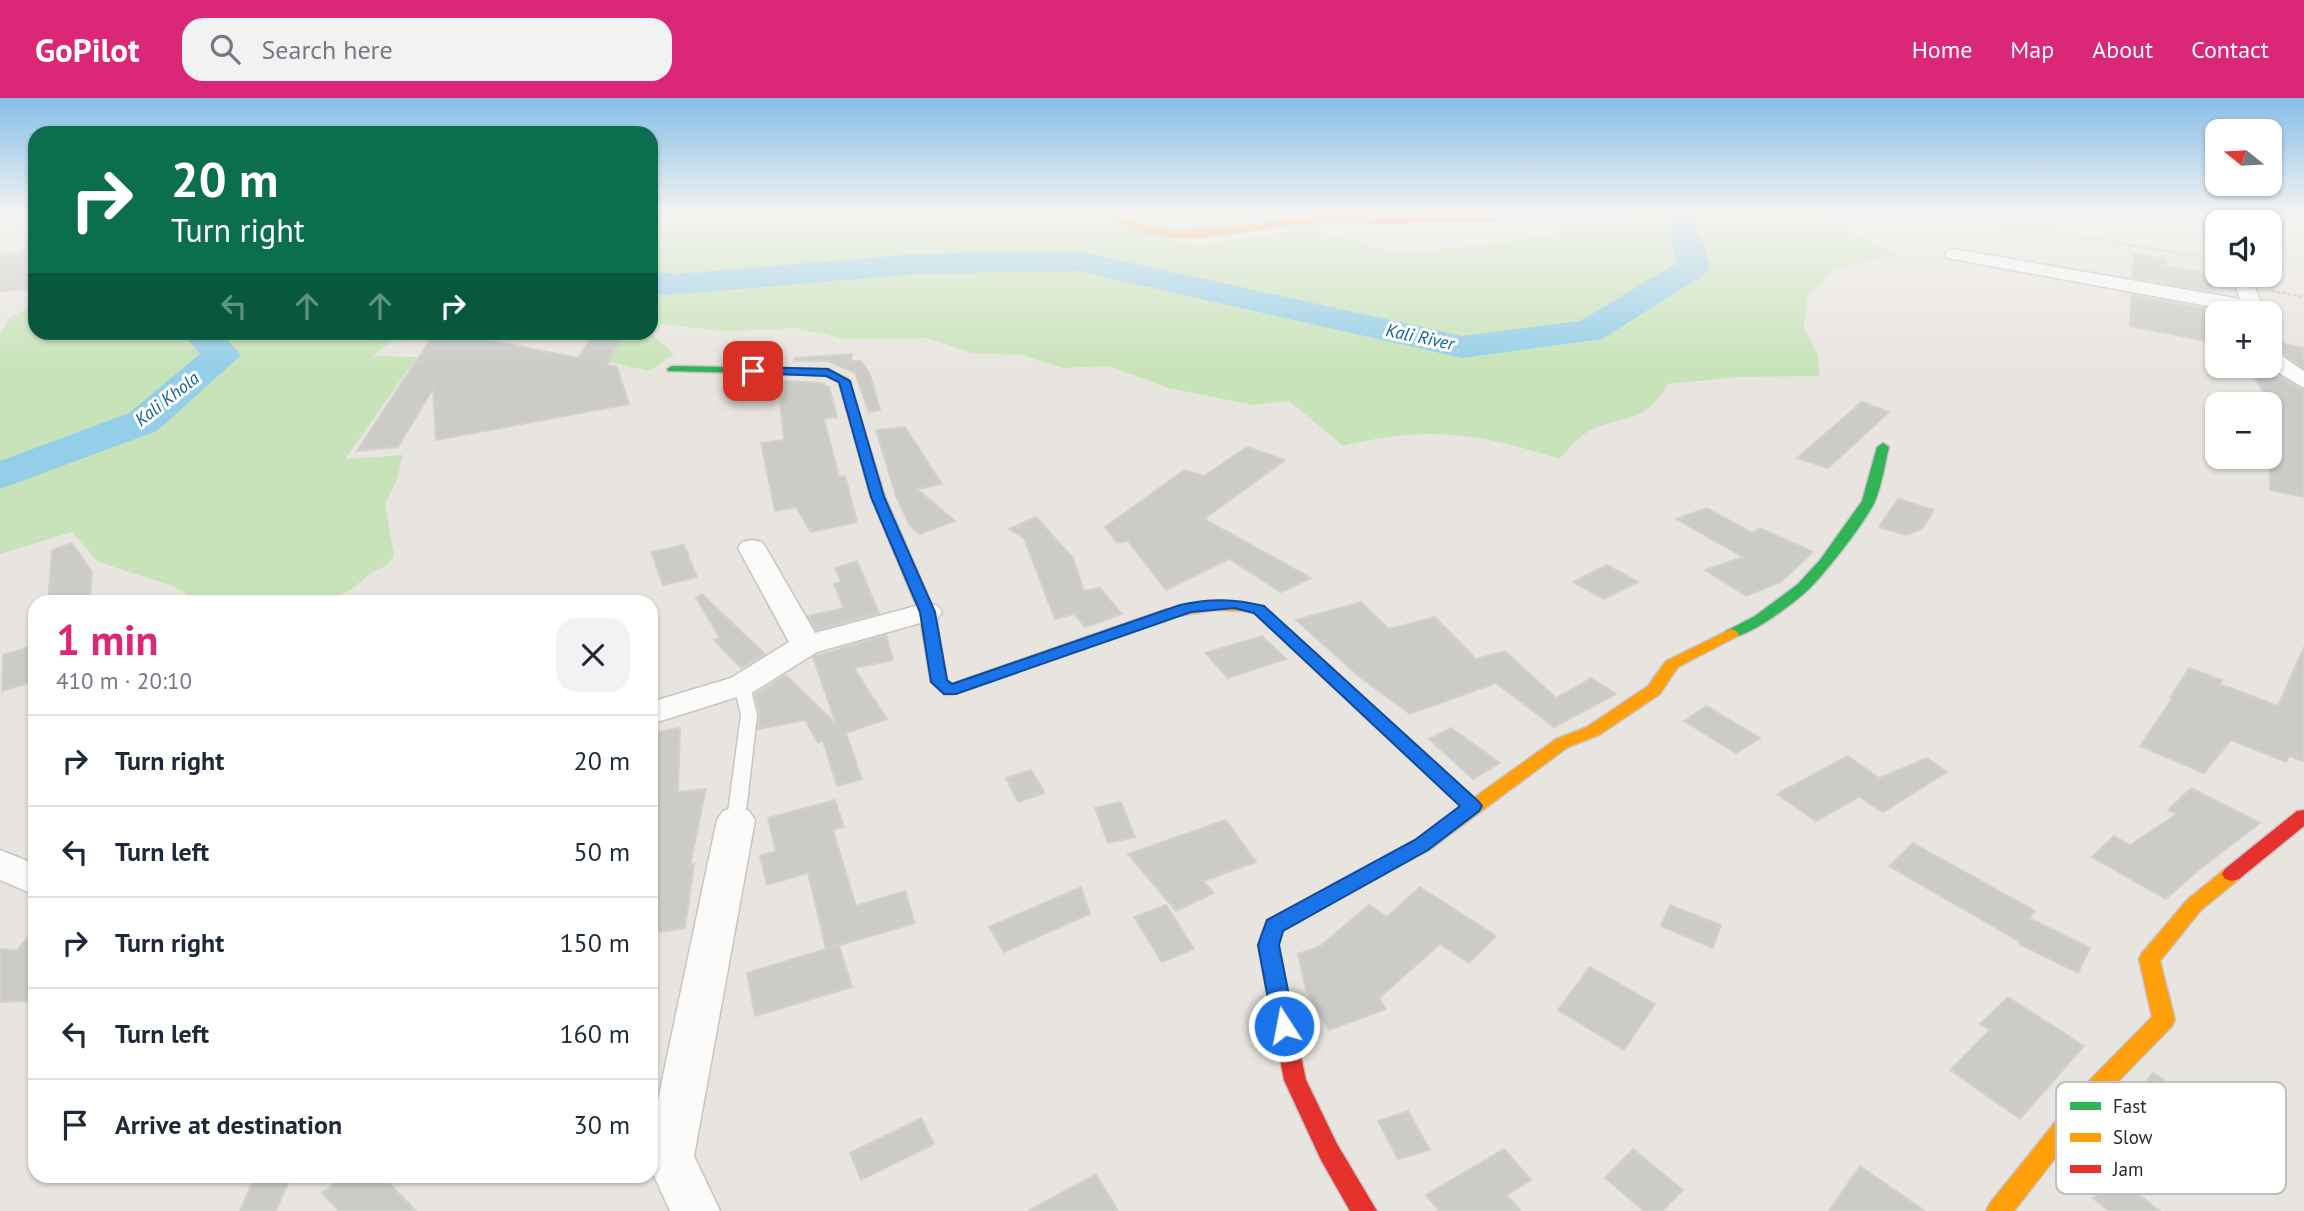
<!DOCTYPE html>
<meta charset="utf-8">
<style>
:root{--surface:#fff;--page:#f2f2f3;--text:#1f2937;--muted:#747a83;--line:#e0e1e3;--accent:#db2777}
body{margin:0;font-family:"PT Sans",sans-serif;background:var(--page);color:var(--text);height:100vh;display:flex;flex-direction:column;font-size:26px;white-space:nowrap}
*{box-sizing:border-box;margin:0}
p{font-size:23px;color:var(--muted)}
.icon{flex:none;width:38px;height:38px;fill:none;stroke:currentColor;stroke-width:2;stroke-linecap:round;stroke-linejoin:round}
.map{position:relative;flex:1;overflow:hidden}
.panel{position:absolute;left:28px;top:497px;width:630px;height:588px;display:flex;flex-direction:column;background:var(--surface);border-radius:21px;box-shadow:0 2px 5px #0004}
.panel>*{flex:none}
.top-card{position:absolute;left:28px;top:28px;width:630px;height:214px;border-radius:21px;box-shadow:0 2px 5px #0004;background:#0b6e4f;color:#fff;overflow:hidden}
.needle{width:46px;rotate:288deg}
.controls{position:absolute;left:2205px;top:21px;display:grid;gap:14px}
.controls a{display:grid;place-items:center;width:77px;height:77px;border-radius:14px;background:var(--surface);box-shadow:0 2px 5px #0004;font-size:35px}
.pin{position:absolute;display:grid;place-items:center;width:60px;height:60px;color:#fff;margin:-30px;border-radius:14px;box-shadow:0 4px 10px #0006}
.me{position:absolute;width:77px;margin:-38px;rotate:349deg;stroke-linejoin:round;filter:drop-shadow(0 0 5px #0008)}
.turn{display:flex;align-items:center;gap:24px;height:147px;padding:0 28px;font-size:32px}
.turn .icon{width:91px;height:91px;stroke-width:2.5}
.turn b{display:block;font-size:49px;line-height:60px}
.lanes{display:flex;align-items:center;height:66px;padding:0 28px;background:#0003;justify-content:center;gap:35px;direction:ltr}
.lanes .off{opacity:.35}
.round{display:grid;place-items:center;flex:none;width:74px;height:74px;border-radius:21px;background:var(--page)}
.overview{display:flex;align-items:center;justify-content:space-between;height:119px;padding:0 28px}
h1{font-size:42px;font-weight:800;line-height:52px;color:var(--accent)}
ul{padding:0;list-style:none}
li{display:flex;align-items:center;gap:21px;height:91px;padding:0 28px;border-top:2px solid var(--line)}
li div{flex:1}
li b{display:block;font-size:26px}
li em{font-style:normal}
header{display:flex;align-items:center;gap:42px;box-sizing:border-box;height:98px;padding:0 35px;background:var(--accent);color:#fff}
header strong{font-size:33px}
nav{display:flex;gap:38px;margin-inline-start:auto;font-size:24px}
.search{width:490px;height:63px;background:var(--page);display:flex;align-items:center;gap:18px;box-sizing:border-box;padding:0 24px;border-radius:21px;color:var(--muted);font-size:26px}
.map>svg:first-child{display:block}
.green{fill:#c8e3b9}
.water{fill:#94cee8}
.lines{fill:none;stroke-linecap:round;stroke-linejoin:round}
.river{fill:#94cee8;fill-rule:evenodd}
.building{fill:#cdcbc7;stroke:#d3d1cc;stroke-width:2}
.lane-casing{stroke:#c6c4c5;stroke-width:3}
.street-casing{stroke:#c6c4c5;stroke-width:3}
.fast-casing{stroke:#c6c4c5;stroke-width:3}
.slow-casing{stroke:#c6c4c5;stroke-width:3}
.jam-casing{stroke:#c6c4c5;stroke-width:3}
.path{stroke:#c8c7c7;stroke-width:2.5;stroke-dasharray:3.5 2;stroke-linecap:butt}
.lane{fill:#fcfbfa;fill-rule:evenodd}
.street{fill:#fcfbfa;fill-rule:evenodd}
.fast{fill:#30b455;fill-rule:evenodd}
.slow{fill:#ff9f0a;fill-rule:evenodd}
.jam{fill:#e5322d;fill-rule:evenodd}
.route{fill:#1a73e8;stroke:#114b97;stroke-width:2}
.labels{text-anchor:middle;stroke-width:6;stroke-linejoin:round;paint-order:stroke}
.far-water-label{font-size:18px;font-style:italic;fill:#106198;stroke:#fff}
.key{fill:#fff;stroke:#bfbfbf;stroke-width:2}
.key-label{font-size:19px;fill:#2a2a2a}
</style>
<header>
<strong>GoPilot</strong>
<div class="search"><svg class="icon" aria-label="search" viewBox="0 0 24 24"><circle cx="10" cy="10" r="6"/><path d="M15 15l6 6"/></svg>Search here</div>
<nav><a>Home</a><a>Map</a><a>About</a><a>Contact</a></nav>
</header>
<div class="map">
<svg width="2304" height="1113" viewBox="0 0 2304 1113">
<rect width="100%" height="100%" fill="#e8e5e0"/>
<g class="green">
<path d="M651,115H1379L1157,138L1178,145L1206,147L1292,131L1330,135L1379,151L1422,153L1524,142L1565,132L1600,131L1641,115H1831L1827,118L1841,130L1896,156L1835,171L1808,197L1804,229L1818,258L1820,278L1739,279L1668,286C1644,329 1623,315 1587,334C1577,340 1568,353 1559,361C1480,335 1425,327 1343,348L1289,303L1253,307L1168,290L1109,268L1063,270L1022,257L972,255L927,240L846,241L795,230L725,233L661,226L651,236L674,256L649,273L595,260L620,240L590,241L530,235L651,234V188L692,189L698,179L651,173Z"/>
<polygon points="35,207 35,234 466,235 459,240 392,242 373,258 417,259 345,361 403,357 396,384 385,406 394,458 387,467 371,475 349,493 321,504 193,504 184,494 170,487 98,464 72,434 0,456 0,235 10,219"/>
</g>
<polygon class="water" points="651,173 698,179 693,189 651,188"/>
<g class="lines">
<g class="river">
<polygon points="1666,115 1694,115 1710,169 1705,176 1602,241 1462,260 1078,173 916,176 665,197 651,195 651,175 665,177 916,156 1078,153 1462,238 1580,223 1677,165"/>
<polygon points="181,234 220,234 241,257 157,333 0,391 0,363 129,315 200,256"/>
</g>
</g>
<g class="building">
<polygon points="35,148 35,191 0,193 0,159"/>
<polygon points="2134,156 2166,161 2166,168 2209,175 2212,193 2132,179"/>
<polygon points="2131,197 2217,213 2217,245 2130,228"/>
<polygon points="621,240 607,267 617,269 629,306 436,342 433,291 398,349 357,353 430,242 489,242 578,260 590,242"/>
<polygon points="2282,245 2304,250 2304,270 2287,258"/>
<polygon points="852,256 851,263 861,263 870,276 880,312 869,314 855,275 828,263 794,263 795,260"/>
<polygon points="2253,276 2280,279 2304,293 2304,399 2270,392 2270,306"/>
<polygon points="784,283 821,285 829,289 837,319 824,321 839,379 845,378 857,424 811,434 796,409 775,413 761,345 784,342 779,294"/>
<polygon points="1862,304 1889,314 1828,370 1797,360"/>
<polygon points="905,329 942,386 917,391 955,423 919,436 910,428 896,398 876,332"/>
<polygon points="1247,349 1285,362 1204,421 1311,480 1281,494 1229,461 1166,492 1128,443 1117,445 1105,429 1184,372 1204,378"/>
<polygon points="1898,401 1934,412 1922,431 1906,437 1879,429"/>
<polygon points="1707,410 1752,435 1760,430 1813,454 1781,484 1746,498 1705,472 1743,459 1676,421"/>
<polygon points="1036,419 1073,460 1084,493 1100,490 1122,516 1085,529 1074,516 1055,521 1024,440 1009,431"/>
<polygon points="72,445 92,474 90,504 48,504 52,452"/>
<polygon points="684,447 697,479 663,487 651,454"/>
<polygon points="857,463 879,515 816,532 808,518 844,510 834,486 841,484 835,470"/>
<polygon points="1607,467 1638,484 1604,501 1573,484"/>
<polygon points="702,496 765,556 741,570 714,542 720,540 696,500"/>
<polygon points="1361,504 1389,531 1435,519 1476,561 1505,553 1556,600 1591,580 1616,596 1554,629 1496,585 1410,616 1361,580 1296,522"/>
<polygon points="886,537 893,562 854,570 887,621 846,635 862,681 837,688 823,643 818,645 805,622 758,631 760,616 755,596 786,577 836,626 813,559"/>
<polygon points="1262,538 1286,561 1228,580 1205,555"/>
<polygon points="35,547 35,583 2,593 3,557"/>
<polygon points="2304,549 2304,664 2289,658 2286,664 2231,642 2204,675 2140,648 2172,601 2170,600 2189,570 2222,582 2220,586 2278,608"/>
<polygon points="1707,608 1760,640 1736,655 1684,623"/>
<polygon points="680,630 678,694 706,691 690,767 694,766 685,830 651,835 651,635"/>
<polygon points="1451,630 1500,665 1473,681 1429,641"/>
<polygon points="1848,658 1879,680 1927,660 1947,674 1883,714 1859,699 1816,723 1777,696"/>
<polygon points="1031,672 1045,695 1018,704 1006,680"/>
<polygon points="2191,690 2260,725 2196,774 2166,801 2092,759 2114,738 2130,747 2177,716 2168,712"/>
<polygon points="835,702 844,729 833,732 856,808 905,793 915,825 826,851 808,775 767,787 760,758 776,753 768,720"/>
<polygon points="1121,704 1135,739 1108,745 1095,710"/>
<polygon points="1226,722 1256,764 1203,783 1214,795 1176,813 1128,756"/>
<polygon points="1913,745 2035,813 2029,820 2090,850 2078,875 2019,846 2020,844 1889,768"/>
<polygon points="1081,789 1090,816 1004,854 989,829"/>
<polygon points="1420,789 1496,838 1469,865 1440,846 1379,900 1386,911 1329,932 1306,892 1298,856 1319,849 1369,807 1387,819"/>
<polygon points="1166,807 1194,851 1162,864 1134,819"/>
<polygon points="1670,807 1721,827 1713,850 1661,828"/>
<polygon points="35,831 35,896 29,903 0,904 0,851 17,852"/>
<polygon points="839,847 852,889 755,918 747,875"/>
<polygon points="1590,869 1655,906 1624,952 1558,912"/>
<polygon points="2008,899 2084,948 2020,1021 1950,972 1990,932 1980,926"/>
<polygon points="2153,975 2243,1033 2214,1070 2124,1009"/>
<polygon points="1408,1013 1430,1052 1398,1061 1378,1023"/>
<polygon points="921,1020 934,1046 861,1082 850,1055"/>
<polygon points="1504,1051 1531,1082 1507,1097 1521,1113 1439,1113 1426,1097"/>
<polygon points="1633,1051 1683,1092 1662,1113 1644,1113 1605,1080"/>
<polygon points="1860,1068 1925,1113 1829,1113"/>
<polygon points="1096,1076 1118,1113 1028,1113"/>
<polygon points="255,1078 291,1078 276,1113 240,1113"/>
<polygon points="345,1078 382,1078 416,1113 339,1113 322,1095"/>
<polygon points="2117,1080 2160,1113 2109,1113 2093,1100"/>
</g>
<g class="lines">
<g class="lane-casing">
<polygon id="lane" points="742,582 750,587 757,617 745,722 743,727 729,727 727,722 741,617 734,587"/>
</g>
<g class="street-casing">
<g id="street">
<polygon points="2205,115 2221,115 2227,124 2217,124 2217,129 2212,128"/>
<polygon points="1954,151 2240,201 2232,177 2250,177 2265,215 2245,215 1948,160 1945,156 1948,152"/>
<polygon points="2270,247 2278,248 2285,260 2304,273 2304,290 2269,269"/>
<polygon points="752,442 762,444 766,450 815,535 927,505 938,508 942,514 938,520 817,554 753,594 651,626 651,604 731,580 789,544 738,450 742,444"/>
<polygon points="736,709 749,713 755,722 694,1058 720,1113 670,1113 651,1071 651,1035 717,722 723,713"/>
<polygon points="0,752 35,766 35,797 0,782"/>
</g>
</g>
<g class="fast-casing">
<g id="fast">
<polygon points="672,268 828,271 848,281 885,399 935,514 932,517 922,517 919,514 871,399 839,285 826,277 668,273 667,271"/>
<path d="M1883,345L1889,349C1885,366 1882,385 1876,401C1868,421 1824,477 1808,492C1794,505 1744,544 1726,539L1723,536L1726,533L1755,518L1798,486L1820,462L1862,403L1877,349Z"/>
<polygon points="1246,505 1264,509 1478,703 1481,708 1478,713 1466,713 1254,515 1241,512 1239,509 1241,506"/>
</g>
</g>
<g class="slow-casing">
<g id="slow">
<path d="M1103,115H1113L1133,124L1154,130L1178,133L1228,130L1303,120L1379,119L1383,122L1379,125C1354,124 1328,123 1303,126C1241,131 1158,158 1103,115Z"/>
<polygon points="1214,504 1246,505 1253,509 1246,513 1214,512 1172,519 950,597 944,596 931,584 919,514 927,509 935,514 947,582 952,586 1164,512"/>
<polygon points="1731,531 1736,533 1739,536 1736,539 1678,569 1660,596 1599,637 1568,649 1429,752 1340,800 1333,802 1326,800 1323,795 1326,790 1415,742 1556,641 1587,629 1648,588 1666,563"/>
<polygon points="2232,769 2239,771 2242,776 2239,781 2201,812 2160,863 2175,922 2172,928 2102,1000 2014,1113 1986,1113 1990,1105 2086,986 2152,919 2139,861 2142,855 2187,802 2225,771"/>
</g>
</g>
<g class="jam-casing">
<g id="jam">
<polygon points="1495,115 1503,115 1495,123 1379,125 1375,122 1379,119 1493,117"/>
<polygon points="2304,712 2304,728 2239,781 2232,783 2225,781 2222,776 2225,771 2297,713"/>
<polygon points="1333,788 1340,790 1343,795 1340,800 1283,833 1278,847 1306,982 1337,1046 1377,1113 1350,1113 1321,1062 1284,982 1258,847 1267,822"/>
</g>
</g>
<g class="path">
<polyline points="1933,115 2217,161"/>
<polyline points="0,177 35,161"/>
<polyline points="2271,193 2304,199"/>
</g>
<use href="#lane" class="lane"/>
<use href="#street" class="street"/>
<use href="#fast" class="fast"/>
<use href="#slow" class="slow"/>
<use href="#jam" class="jam"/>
</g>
<linearGradient id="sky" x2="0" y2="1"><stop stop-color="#86bee8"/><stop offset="0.43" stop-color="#f5f3f1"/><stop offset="1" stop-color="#f5f3f1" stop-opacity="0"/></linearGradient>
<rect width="2304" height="270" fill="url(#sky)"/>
<path class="route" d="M753,269L828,271L850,283L884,399L935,514L947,582L952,586L1180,507C1210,500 1235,501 1264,508L1479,704L1482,708L1479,713L1428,752L1283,833L1279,847L1295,928L1292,935L1284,937L1276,935L1273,928L1258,847L1267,822L1415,742L1460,708L1254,515L1234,510L1191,514L956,596H944L931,584L920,514L871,399L839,284L826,278L749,275V270Z"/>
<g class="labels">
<g class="far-water-label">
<text transform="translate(1420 239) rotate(12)" y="6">Kali River</text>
<text transform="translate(167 301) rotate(-38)" y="6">Kali Khola</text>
</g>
</g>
<rect x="2056" y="984" width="230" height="112" rx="10" class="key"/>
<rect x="2070" y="1004" width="31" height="8" fill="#30b455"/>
<rect x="2070" y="1035" width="31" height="9" fill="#ff9f0a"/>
<rect x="2070" y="1067" width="31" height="8" fill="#e5322d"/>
<g class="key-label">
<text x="2113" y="1015">Fast</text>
<text x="2113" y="1046">Slow</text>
<text x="2113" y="1078">Jam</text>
</g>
</svg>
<div class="controls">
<a><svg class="needle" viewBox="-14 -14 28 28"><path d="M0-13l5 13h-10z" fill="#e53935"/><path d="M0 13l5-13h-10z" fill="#747a83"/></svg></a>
<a><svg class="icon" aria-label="sound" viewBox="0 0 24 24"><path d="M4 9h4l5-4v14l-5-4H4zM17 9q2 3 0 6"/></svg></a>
<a>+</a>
<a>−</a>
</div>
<div class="pin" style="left:753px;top:273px;background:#d93025"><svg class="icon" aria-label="arrive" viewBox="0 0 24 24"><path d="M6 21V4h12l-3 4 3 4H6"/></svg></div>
<svg class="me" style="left:1284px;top:928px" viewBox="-20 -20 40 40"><circle r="17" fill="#1a73e8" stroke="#fff" stroke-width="3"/><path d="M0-11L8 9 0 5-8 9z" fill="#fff"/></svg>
<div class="top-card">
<div class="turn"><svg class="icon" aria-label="right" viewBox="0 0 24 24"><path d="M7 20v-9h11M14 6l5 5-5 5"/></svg><div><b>20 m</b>Turn right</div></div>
<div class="lanes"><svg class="icon off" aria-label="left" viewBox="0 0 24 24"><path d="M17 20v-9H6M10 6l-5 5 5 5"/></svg><svg class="icon off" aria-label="ahead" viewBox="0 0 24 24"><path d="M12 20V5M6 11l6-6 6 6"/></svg><svg class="icon off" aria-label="ahead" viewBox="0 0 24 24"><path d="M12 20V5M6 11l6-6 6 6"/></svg><svg class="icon" aria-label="right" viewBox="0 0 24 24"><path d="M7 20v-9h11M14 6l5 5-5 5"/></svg></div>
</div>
<section class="panel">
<div class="overview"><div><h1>1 min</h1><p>410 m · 20:10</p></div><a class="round"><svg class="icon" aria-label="close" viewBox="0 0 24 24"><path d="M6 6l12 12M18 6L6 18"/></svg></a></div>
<ul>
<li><svg class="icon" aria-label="right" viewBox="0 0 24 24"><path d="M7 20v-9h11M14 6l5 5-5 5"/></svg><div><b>Turn right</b></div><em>20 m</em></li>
<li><svg class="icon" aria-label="left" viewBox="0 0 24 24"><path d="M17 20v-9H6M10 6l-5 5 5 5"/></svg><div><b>Turn left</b></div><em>50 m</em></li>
<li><svg class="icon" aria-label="right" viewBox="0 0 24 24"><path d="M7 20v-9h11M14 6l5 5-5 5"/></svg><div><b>Turn right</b></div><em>150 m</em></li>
<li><svg class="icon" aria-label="left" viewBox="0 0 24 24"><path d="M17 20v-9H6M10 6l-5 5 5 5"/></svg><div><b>Turn left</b></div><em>160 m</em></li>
<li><svg class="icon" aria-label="arrive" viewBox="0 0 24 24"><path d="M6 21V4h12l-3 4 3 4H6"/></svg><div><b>Arrive at destination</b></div><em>30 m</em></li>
</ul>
</section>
</div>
